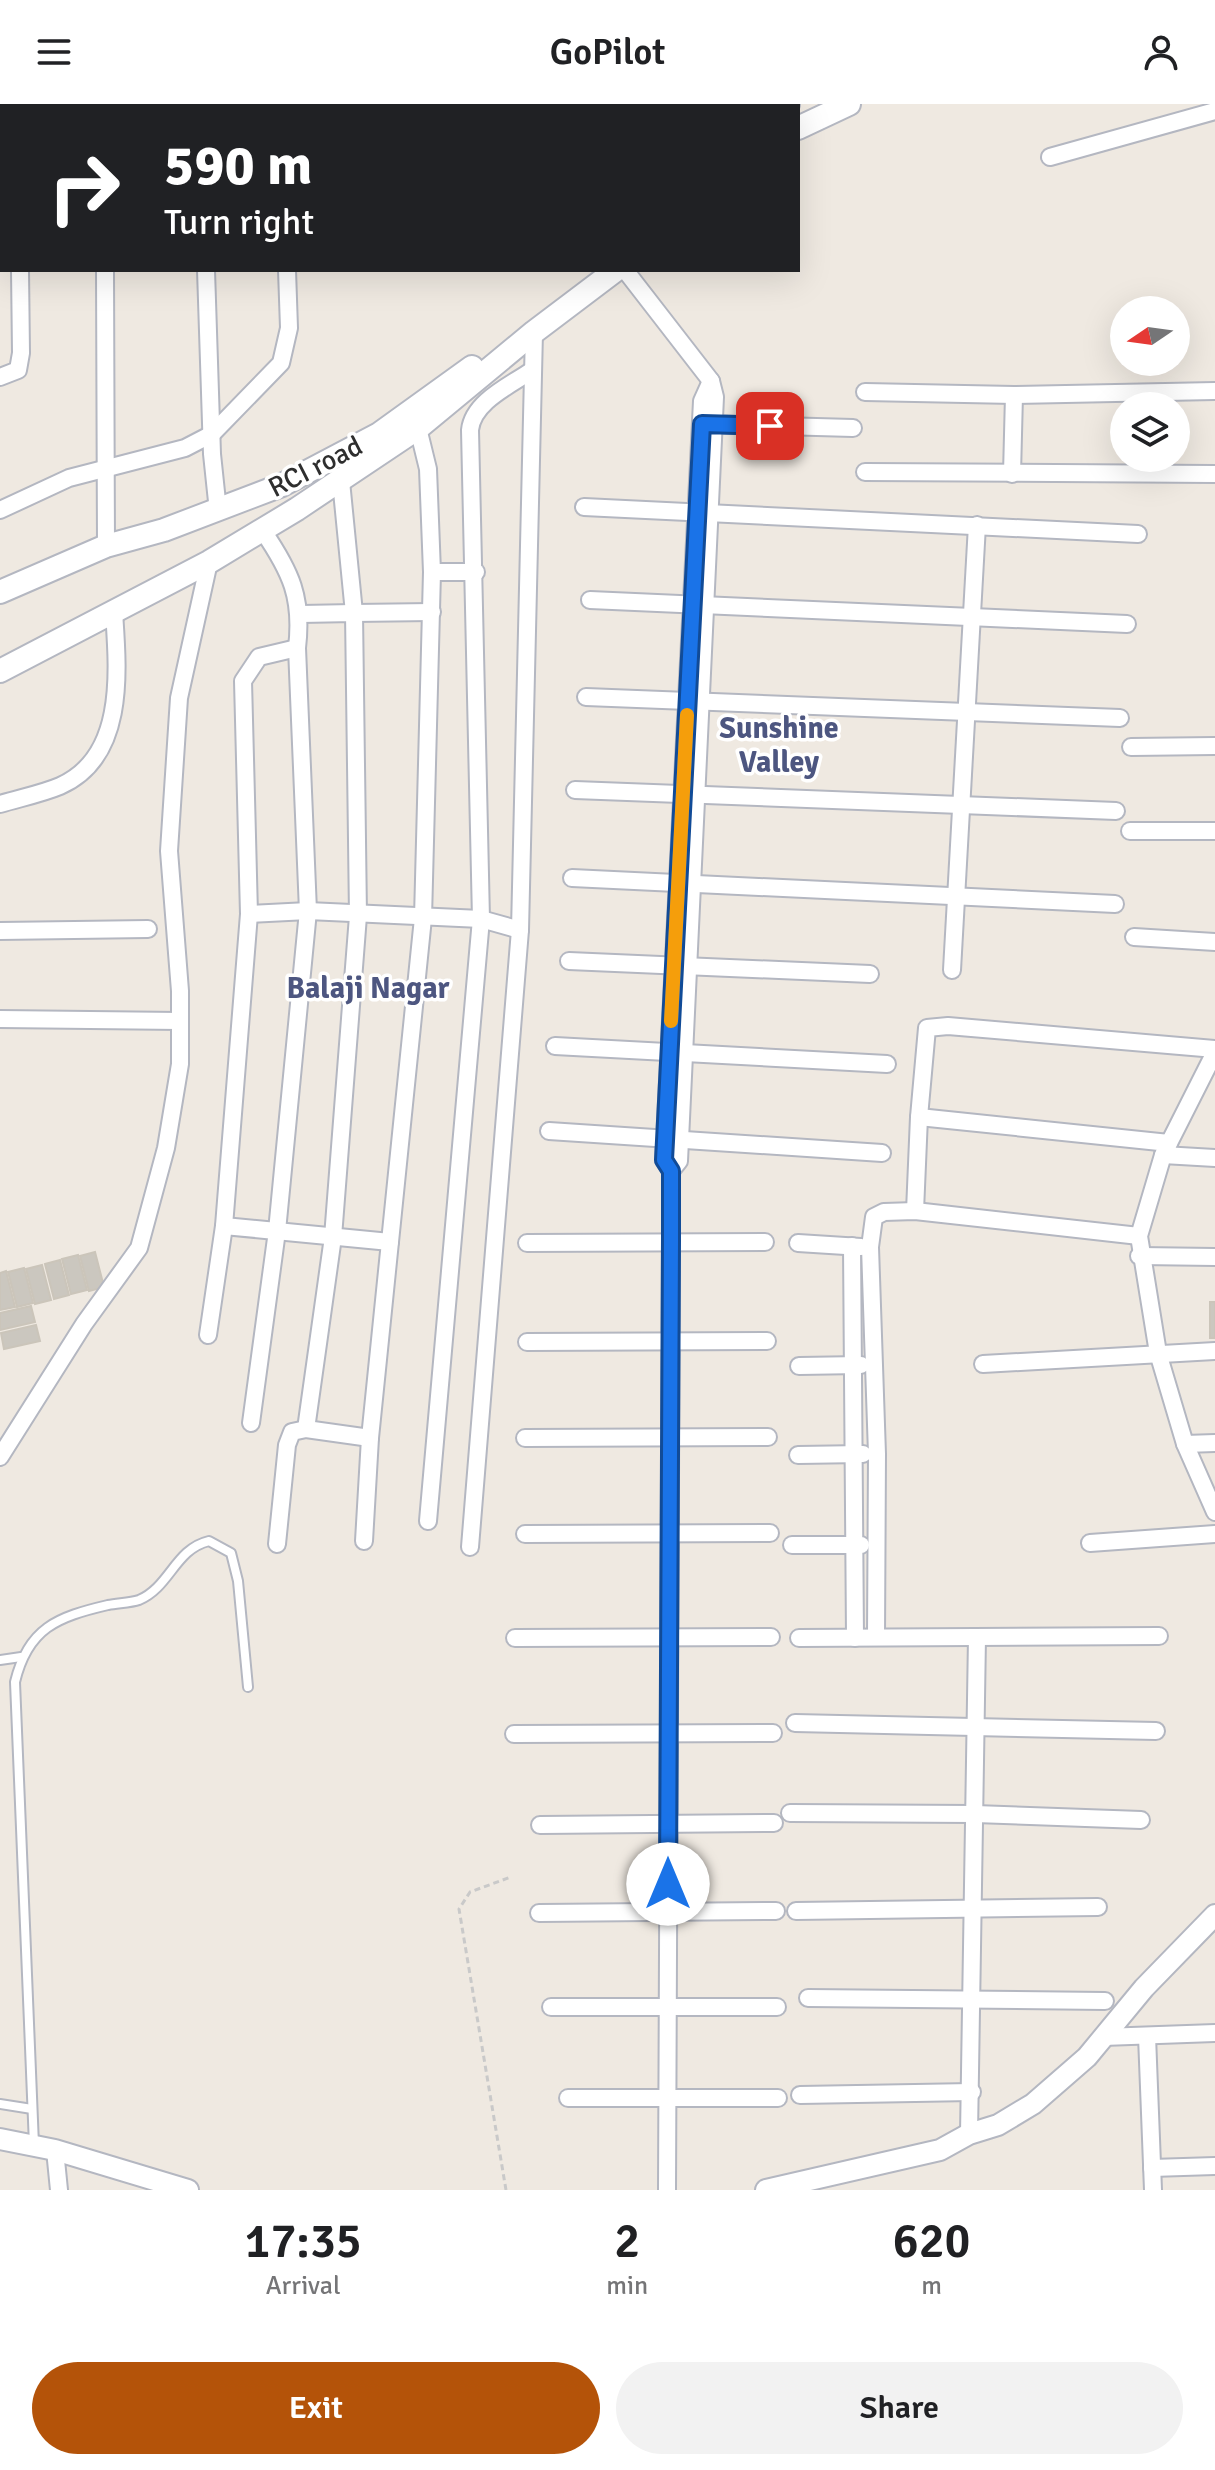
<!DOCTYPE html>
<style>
:root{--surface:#fff;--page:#f2f2f2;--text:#202124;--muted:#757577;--accent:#b45309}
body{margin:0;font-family:Signika,sans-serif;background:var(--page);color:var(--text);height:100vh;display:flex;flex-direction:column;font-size:30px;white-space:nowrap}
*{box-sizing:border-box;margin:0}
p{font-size:26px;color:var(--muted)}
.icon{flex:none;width:44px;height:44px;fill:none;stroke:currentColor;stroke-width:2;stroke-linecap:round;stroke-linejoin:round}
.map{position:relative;height:2086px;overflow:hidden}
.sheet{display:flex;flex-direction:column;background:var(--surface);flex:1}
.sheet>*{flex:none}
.guide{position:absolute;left:0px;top:0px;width:800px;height:168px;box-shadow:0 8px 32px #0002;background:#202124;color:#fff;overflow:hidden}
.needle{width:52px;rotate:257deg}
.buttons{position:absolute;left:1110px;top:192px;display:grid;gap:16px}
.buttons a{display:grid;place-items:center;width:80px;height:80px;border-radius:50%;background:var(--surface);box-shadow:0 8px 32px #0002;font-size:40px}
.pin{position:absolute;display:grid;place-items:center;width:68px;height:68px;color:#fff;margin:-34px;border-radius:16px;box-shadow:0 4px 12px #0006}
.me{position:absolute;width:88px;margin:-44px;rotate:0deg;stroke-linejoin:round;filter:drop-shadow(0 0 6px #0008)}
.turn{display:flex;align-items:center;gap:28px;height:168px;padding:0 32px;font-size:36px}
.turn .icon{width:104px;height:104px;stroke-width:2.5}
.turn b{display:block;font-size:56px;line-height:68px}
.eta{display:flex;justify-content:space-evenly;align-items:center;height:136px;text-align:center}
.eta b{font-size:48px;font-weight:600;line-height:56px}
.primary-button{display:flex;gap:16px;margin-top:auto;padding:16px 32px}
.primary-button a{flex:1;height:92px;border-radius:48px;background:var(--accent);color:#fff;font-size:32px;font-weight:600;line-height:92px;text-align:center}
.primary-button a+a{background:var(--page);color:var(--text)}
header{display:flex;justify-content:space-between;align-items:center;height:104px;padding:0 32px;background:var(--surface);font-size:36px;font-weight:600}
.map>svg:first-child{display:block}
.building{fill:#cbc7bf;stroke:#cbc5ba;stroke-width:2}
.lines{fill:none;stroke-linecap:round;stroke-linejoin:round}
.service-casing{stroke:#b4b7c1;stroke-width:12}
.minor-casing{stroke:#b4b7c1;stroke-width:20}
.tertiary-casing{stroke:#b4b7c1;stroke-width:24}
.secondary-casing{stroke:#b4b7c1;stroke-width:26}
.path{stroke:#c9c9c9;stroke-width:3;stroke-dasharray:6 4;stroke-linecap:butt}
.service{stroke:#fff;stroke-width:8}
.minor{stroke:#fff;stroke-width:16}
.tertiary{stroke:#fff;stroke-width:20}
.secondary{stroke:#fff;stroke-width:22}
.route-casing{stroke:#114b97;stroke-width:20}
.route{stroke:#1a73e8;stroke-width:14}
.slow{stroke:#f59e0b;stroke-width:14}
.labels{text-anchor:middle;stroke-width:7;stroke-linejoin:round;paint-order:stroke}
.street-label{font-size:28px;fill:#2e2e2e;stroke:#fff}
.neighbourhood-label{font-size:30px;font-weight:bold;fill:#4d5680;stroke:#fff}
</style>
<header><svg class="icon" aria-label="menu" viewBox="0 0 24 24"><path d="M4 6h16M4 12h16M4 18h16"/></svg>GoPilot<svg class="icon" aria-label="person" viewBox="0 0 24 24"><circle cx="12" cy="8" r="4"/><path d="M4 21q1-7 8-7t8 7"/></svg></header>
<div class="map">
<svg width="1215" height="2086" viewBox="0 0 1215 2086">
<rect width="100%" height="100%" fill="#efe9e1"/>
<g class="building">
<polygon points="95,1148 104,1183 89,1187 80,1152"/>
<polygon points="78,1151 87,1186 71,1190 62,1155"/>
<polygon points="60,1156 69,1191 54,1195 45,1160"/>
<polygon points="42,1161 51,1196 35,1200 26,1165"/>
<polygon points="24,1164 33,1199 17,1203 8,1168"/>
<polygon points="6,1167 15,1203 0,1206 0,1169"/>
<rect x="1210" y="1198" width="5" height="36"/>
<polygon points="31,1202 35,1218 0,1226 0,1209"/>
<polygon points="36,1221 40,1237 4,1245 1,1229"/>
</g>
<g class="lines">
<g class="service-casing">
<g id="service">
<polyline points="0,1556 21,1553"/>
<polyline points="0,2000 32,2005"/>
<path d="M34,2041L15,1578C28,1524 57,1513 108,1501C118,1499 130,1499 139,1496C170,1483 175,1445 209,1437L231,1449L238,1477L248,1583"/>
</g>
</g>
<g class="minor-casing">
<g id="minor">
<polyline points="104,0 104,2"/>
<polyline points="203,0 203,2"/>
<polyline points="283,0 283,2"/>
<polyline points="19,2 19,0"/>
<polyline points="373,2 373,0"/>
<polyline points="459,2 459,0"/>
<polyline points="535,2 536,0"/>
<polyline points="1050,53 1215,7"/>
<polyline points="0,80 2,80"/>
<polyline points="105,166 106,442"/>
<polyline points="206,166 212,350 218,407"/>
<polyline points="625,166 711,277 715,293 679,1057 671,1067"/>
<polyline points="0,273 18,266 21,249 20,166"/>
<polyline points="865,288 1014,291 1215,287"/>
<polyline points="707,320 853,324"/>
<polyline points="865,368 1215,370"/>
<polyline points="1012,370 1014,291"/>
<polyline points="341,377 354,509 432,508"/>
<polyline points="584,403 1138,430"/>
<polyline points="0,406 69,374 185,344 212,330 281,259 289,224 287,166"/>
<polyline points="432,468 476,468"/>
<polyline points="590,496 1127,520"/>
<polyline points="301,510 354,509 358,812 333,1133 306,1325"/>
<polyline points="586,593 1120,614"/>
<polyline points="1131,643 1215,642"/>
<polyline points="575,686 1116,707"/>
<path d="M0,700C20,694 41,690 60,682C126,653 118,567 114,508"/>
<polyline points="1130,727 1215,727"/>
<polyline points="572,774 1115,800"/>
<polyline points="249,810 308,807 481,815 520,826"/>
<polyline points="0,827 148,825"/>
<polyline points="1134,833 1215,838"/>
<polyline points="569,857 870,870"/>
<polyline points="952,866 977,421"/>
<polyline points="0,915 180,917"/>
<polyline points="555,942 887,960"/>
<polyline points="1215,948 1163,1051 1139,1132 1158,1249 1185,1340 1215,1408"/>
<polyline points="919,1013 1169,1039"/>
<polyline points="549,1027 882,1049"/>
<polyline points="1163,1051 1215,1054"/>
<polyline points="915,1107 919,1013 927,924 948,922 1215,945"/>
<polyline points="224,1122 390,1138"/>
<polyline points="527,1139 765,1138"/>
<polyline points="798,1139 861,1143"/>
<polyline points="852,1142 855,1534"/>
<polyline points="1139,1152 1215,1153"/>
<polyline points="208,1231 224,1122 249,810 243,577 259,553 297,544"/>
<polyline points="527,1238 767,1237"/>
<polyline points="983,1260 1215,1247"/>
<polyline points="799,1262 861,1261"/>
<path d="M251,1319L277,1127L308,807L297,544C303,494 291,468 263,427"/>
<polyline points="525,1334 768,1333"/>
<polyline points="1185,1340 1215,1339"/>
<polyline points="798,1351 863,1350"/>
<polyline points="0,1353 84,1220 139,1144 166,1044 180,960 180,887 169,747 179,594 209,458"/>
<path d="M428,1417L481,815L470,326C473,298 509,282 531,267"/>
<polyline points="525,1430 770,1429"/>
<polyline points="364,1437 370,1334 423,814 432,468 428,365 418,324"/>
<polyline points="1090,1439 1215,1430"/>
<polyline points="277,1440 287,1341 292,1328 306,1325 370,1334"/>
<polyline points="792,1441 861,1441"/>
<polyline points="470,1443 520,826 534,228"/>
<polyline points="876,1533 877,1350 870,1143 874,1113 884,1108 915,1107 1139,1132"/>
<polyline points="515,1534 771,1533"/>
<polyline points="799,1534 1159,1532"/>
<polyline points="795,1619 1156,1627"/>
<polyline points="514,1630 773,1629"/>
<polyline points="790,1709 975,1710 1141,1716"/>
<polyline points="540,1721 774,1719"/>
<polyline points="796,1807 1098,1803"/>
<polyline points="539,1809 776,1807"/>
<polyline points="808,1894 1105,1897"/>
<polyline points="551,1903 777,1903"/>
<polyline points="1147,1932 1153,2086"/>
<polyline points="1103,1933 1215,1929"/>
<polyline points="800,1991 972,1988"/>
<polyline points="568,1994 778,1994"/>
<polyline points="969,2030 977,1533"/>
<polyline points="55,2046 59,2086"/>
<polyline points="1152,2064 1215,2062"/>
<polyline points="667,2086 671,1136 671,1067 664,1056 702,297 711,277"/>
</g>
</g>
<g class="tertiary-casing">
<g id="tertiary">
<polyline points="0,2035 55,2046 188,2086"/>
<polyline points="766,2086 940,2046 969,2030 998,2021 1033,2000 1087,1953 1144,1884 1215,1811"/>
</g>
</g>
<g class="secondary-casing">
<g id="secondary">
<polyline points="782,2 788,0"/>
<polyline points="798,24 849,0"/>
<polyline points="0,488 106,442 164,426 282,381 379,330 472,263"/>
<polyline points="0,567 209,458 297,405 418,324 534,228 616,166"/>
</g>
</g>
<polyline class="path" points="506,2086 459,1805 470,1788 511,1773"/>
<use href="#service" class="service"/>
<use href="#minor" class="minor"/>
<use href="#tertiary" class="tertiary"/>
<use href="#secondary" class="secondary"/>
</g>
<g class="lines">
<g class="route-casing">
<polyline id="route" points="668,1780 671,1136 671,1067 664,1056 702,320 770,322"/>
</g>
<use href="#route" class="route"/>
<polyline class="slow" points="671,917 687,611"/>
</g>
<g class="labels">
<g class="street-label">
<text transform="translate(315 362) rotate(-27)" y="10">RCI road</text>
</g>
<g class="neighbourhood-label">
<text x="779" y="634">Sunshine<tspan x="779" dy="34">Valley</tspan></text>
<text x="368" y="894">Balaji Nagar</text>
</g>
</g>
</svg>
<div class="buttons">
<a><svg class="needle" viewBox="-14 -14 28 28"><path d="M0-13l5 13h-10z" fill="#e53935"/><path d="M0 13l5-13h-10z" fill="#757577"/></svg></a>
<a><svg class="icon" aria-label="layers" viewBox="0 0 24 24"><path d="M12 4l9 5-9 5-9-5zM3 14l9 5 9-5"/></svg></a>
</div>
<div class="pin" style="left:770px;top:322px;background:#d93025"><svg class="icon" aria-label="arrive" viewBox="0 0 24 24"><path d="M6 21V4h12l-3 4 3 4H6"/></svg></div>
<svg class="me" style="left:668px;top:1780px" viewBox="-20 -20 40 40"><circle r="19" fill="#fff"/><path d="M0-13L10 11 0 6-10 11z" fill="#1a73e8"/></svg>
<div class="guide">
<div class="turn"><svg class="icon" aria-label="right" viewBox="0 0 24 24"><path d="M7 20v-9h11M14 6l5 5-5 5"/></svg><div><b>590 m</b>Turn right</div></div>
</div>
</div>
<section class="sheet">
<div class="eta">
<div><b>17:35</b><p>Arrival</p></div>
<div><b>2</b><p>min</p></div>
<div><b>620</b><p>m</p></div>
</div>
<div class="primary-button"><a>Exit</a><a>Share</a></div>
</section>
